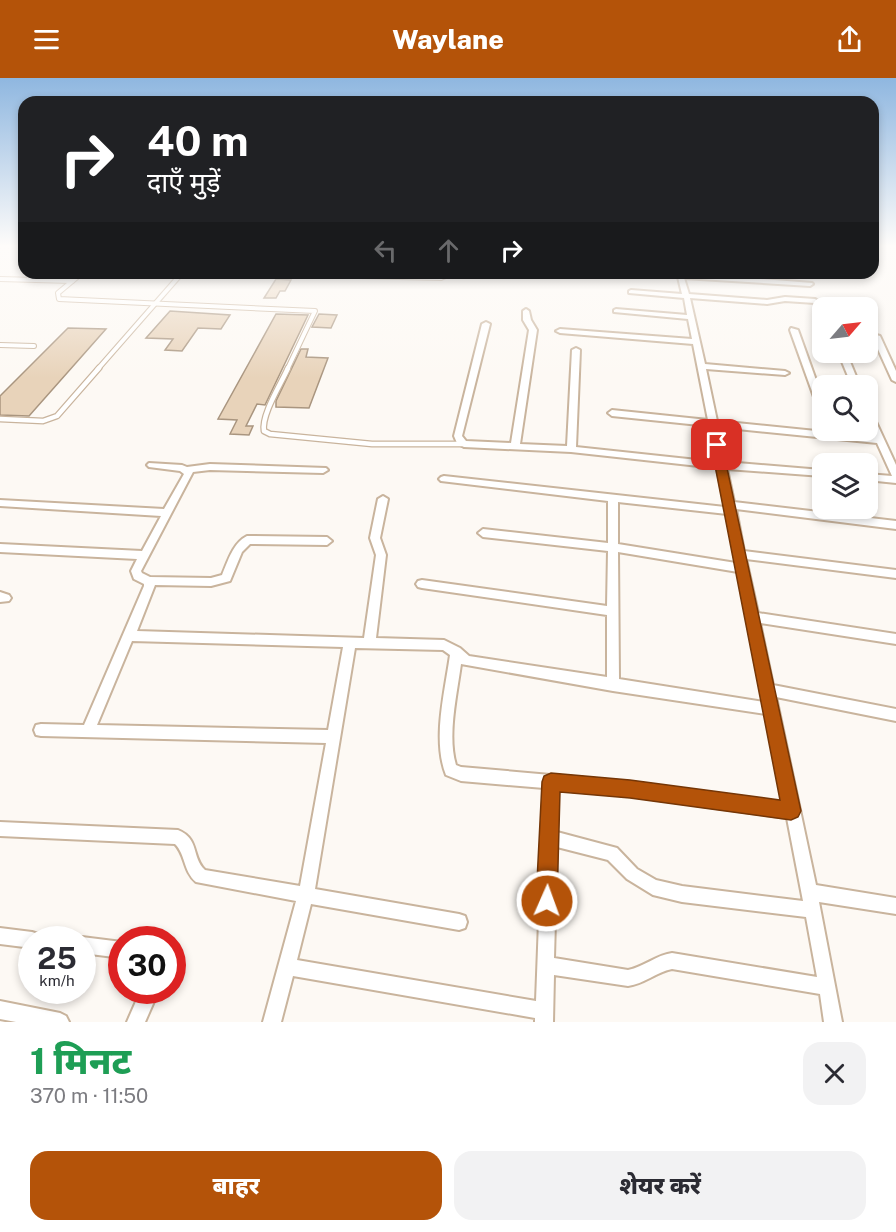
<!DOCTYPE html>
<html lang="hi">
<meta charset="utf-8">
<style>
:root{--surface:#fff;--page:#f2f2f3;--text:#2b2b33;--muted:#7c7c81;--accent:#b45309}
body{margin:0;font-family:"Public Sans","Noto Sans Devanagari",sans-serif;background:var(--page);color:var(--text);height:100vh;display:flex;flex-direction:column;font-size:22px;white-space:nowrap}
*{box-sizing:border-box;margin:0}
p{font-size:20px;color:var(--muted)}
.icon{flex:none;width:33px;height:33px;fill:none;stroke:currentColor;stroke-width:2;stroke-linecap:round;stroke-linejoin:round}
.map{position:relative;height:944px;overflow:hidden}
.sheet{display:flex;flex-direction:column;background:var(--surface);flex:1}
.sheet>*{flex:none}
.hud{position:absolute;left:18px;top:18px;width:861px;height:183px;border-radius:18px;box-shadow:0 3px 9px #0003;background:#202124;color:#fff;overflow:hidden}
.needle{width:39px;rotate:62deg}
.fabs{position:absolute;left:812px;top:219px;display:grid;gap:12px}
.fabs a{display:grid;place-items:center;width:66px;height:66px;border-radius:12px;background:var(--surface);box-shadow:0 3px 9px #0003;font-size:30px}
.speed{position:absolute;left:18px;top:848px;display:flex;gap:12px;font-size:30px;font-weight:700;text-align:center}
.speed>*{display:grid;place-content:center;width:78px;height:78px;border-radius:50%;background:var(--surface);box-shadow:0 3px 9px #0003;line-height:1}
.speed small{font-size:15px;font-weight:400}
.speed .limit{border:9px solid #d22;background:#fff;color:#111}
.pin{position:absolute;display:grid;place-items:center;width:51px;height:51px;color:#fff;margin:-26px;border-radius:12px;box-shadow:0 3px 9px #0006}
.me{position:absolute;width:66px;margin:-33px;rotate:2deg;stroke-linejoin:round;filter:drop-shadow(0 0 4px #0008)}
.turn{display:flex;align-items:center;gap:21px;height:126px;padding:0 30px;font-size:27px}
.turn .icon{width:78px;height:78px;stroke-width:2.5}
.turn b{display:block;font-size:42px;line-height:51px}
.lanes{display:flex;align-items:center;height:57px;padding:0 30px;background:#0003;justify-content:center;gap:30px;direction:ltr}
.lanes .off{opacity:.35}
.round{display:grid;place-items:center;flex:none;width:63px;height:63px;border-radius:18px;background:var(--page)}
.summary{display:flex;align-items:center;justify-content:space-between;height:102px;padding:0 30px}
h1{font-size:36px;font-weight:800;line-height:45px;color:#1e9e55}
.cta{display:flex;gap:12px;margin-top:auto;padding:12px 30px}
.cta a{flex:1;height:69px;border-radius:18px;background:var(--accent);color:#fff;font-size:24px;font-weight:800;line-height:69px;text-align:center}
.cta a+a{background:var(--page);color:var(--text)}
header{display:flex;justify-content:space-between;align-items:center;height:78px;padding:0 30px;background:var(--accent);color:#fff;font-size:27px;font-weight:800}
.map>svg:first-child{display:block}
.building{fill:#e8d3ba;stroke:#a9957f;stroke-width:1.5}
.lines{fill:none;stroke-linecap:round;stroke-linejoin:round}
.service-far1-casing{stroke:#c9b49d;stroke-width:6}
.service-casing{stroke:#c9b49d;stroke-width:7}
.minor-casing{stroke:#c9b49d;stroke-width:4}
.service-far1{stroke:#fff;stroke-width:4}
.service{stroke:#fff;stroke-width:4.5}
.minor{fill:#fff;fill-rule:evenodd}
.route{fill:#b45309;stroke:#753606;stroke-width:1.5}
</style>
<header><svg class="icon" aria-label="menu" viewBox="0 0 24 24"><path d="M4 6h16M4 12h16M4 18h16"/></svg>Waylane<svg class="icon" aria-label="share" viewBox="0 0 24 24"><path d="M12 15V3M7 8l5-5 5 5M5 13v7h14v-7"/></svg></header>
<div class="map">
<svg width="896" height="944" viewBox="0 0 896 944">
<rect width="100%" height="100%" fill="#fdf9f4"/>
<g class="building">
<polygon points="276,201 291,202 285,213 280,213 276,220 264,220"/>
<polygon points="170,233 230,237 221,251 198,250 182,273 165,272 173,261 146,260"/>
<polygon points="276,236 308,237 265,327 257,326 246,348 253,348 249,357 230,356 237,342 218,341"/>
<polygon points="319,236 337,237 331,250 312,249"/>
<polygon points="68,250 106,251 29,338 0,337 0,318"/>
<polygon points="301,271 308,271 306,279 328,280 309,330 276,329 276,323"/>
</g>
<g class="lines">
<g class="service-far1-casing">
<g id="service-far1">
<polyline points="82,195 58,215 59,221 315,233 287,292"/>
<polyline points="237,195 441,200 452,195"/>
<polyline points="0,201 72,203"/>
<polyline points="0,267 34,268"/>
<polyline points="97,292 182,195"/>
</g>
</g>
<g class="service-casing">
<g id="service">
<path d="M288,290C281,306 261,337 264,353L270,356L372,366H464"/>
<polyline points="0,341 43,343 57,338 99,290"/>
</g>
</g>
<g class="minor-casing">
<g id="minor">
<path d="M642,195H683L812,205L813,206L810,208L684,200L689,216L767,222L785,219L815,221L818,223L815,225L785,223L767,226L690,220L705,286L785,293L789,295L785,297L706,291L717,343L875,359L867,342V330L871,333L896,387V405L867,402V396L892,398L877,365L718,349L726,384L822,392V398L727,391L734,424L896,443V451L736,431L744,473L896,492V500L746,481L758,535L896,556V566L760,545L773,607L896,631V643L776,619L816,807L896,820V836L819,824L842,944H824L820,916L672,891C656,894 644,906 628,908L554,897L553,944H535V940L293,898L281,944H263L296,823L196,804C183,793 186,777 175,766L0,758V744L178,752C200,761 191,779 205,792L300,808L326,665L41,658L36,657L34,652L36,647L41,646L84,647L144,508V506L134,501L131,493L137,481L0,474V466L142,473L161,438L0,428V422L164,431L184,396L180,393L149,389L147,387L149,385L182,387L187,389L210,386L326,390L328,392L323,395L210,392L193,394L141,493L142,495L150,499L211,500L222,497C228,483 233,465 247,458L327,459L332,463L327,467L250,466L242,474L230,503L211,508L155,507L137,553L364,560L376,477L370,460L378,421L383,418L388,421L380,460L386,477L376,560L444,562L460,570L469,578L607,599V537L422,510L418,509L416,506L418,503L422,502L607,528L608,473L483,459L478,455L483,451L608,465V423L441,403L439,401L441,399L444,398L725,429L717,390L571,374L464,369L457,365L454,358L482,246L486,244L490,246L462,358L466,363L511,365L529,252L523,242V233L526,231L529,233L531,242L537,252L520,366L567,368L572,272L576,270L580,272L576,369L716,384L709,348L612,338L608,335L612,332L708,342L693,266L560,255L556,253L560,251L692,261L688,241L614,234V232L616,231L687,237L684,220L629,215V213L631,212L682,216L678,199L645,197ZM618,424L727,436L736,485L618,466ZM618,474L738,494L764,624L619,601ZM132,563L343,569L328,652L97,647ZM355,570L443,572L450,577C445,613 432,662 446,697L461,703L544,710L536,923L297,882L311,826L459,852L465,850L467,844L465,838L459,836L315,811ZM461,586L613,613L766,636L784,725L630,704L461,689L456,687C447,658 457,616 461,586ZM558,712L630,718L787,740L803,823L682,808L656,802L637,791L617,770L557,754ZM557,769L608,782L627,801L653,817L682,824L806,839L817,899L672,875C656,877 644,889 628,892L554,880Z"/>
<polygon points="791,250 798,252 822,319 822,333 818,330 790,252"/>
<polygon points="873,256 880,258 896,293 896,304 892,302 872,258"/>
<polygon points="838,274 846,274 860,308 852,308"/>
<polygon points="0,514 9,517 11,520 9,523 0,524"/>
<polygon points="0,850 32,854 38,856 40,861 32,861 32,870 0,866"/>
<polygon points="82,859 122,864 122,880 82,875 82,861 77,861"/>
<polygon points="141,912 159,912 145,944 127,944"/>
<polygon points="0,923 60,935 66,938 69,944 16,944 0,941"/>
</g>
</g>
<use href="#service-far1" class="service-far1"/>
<use href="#service" class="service"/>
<use href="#minor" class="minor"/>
</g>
<linearGradient id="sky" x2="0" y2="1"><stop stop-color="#8fb7e0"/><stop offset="0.56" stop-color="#fefcfa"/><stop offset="1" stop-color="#fefcfa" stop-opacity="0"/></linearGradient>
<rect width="896" height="300" fill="url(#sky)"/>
<polygon class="route" points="717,363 722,367 801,733 798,739 791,742 630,720 560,714 557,823 554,830 547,833 539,830 536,823 542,704 544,698 551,695 630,702 780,722 711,367"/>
</svg>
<div class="fabs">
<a><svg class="needle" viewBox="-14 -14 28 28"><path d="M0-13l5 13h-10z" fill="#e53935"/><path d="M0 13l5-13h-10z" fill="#7c7c81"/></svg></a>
<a><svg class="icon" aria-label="search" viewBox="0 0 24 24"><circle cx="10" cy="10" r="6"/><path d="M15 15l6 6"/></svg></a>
<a><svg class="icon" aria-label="layers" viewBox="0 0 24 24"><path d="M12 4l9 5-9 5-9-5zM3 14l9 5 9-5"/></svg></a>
</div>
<div class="speed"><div>25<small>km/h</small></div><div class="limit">30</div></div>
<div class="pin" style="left:717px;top:367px;background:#d93025"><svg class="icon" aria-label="arrive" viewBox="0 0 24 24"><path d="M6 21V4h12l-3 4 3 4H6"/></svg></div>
<svg class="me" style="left:547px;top:823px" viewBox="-20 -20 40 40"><circle r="17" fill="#b45309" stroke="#fff" stroke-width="3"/><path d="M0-11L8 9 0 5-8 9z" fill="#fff"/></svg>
<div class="hud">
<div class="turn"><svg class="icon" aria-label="right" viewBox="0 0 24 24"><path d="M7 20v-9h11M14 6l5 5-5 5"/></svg><div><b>40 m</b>दाएँ मुड़ें</div></div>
<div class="lanes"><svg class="icon off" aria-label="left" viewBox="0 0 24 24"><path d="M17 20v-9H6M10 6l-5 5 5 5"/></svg><svg class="icon off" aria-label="ahead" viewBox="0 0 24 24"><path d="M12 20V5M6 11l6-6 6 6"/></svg><svg class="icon" aria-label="right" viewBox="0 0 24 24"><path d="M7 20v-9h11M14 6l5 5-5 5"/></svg></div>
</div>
</div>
<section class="sheet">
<div class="summary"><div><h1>1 मिनट</h1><p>370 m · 11:50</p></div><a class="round"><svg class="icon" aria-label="close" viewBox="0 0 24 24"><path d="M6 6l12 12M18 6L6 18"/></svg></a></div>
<div class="cta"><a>बाहर</a><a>शेयर करें</a></div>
</section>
